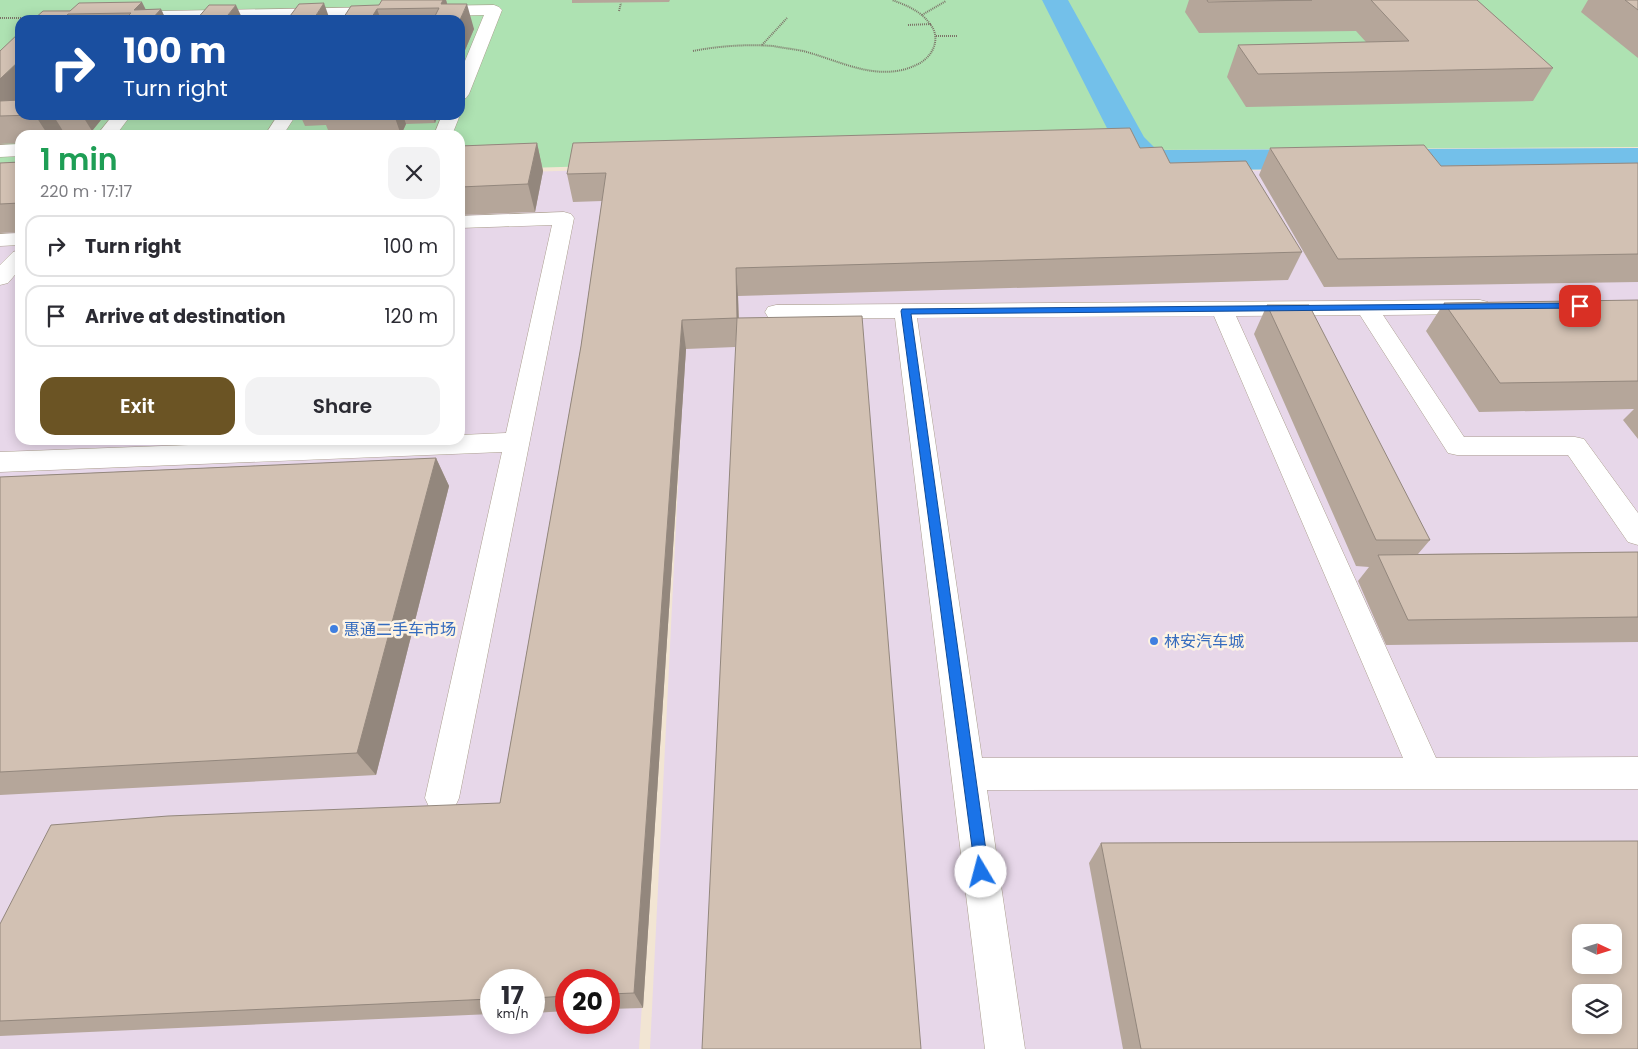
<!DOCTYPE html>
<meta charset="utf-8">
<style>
:root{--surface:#fff;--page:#f2f2f3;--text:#2b2b33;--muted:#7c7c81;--line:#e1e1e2;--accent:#6b5424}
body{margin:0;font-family:Poppins,"Noto Sans SC",sans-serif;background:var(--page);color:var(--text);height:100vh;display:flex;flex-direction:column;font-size:19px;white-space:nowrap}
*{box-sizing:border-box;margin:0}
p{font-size:16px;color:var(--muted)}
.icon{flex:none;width:28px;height:28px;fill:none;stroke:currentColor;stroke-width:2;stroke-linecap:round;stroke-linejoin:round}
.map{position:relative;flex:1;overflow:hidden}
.drawer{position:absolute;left:15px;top:130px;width:450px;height:315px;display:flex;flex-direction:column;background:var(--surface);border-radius:15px;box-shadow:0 2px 12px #0003}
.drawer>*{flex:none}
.top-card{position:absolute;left:15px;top:15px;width:450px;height:105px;border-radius:15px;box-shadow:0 2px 12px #0003;background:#1a4fa0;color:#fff;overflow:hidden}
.needle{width:32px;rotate:94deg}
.buttons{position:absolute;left:1572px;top:924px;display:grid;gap:10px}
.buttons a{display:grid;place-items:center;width:50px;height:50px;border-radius:10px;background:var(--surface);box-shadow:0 2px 12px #0003;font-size:25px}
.speed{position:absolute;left:480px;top:969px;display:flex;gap:10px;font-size:25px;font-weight:700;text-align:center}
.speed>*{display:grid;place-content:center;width:65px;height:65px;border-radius:50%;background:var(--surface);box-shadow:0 2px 12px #0003;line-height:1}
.speed small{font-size:12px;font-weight:400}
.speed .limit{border:8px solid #d22;background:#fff;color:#111}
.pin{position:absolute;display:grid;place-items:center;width:42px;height:42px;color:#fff;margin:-21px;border-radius:10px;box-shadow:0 2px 8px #0006}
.me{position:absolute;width:55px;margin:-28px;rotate:352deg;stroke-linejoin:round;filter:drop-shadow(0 0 4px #0008)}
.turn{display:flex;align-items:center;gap:18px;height:105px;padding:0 25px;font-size:22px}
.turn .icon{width:65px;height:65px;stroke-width:2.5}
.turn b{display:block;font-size:35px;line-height:42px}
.round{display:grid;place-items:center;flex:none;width:52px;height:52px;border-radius:15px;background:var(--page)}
.head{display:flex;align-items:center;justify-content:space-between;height:85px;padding:0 25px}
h1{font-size:30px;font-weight:600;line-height:38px;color:#1e9e55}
.cta{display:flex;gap:10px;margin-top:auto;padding:10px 25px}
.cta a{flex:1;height:58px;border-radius:15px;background:var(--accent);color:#fff;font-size:20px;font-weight:600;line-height:58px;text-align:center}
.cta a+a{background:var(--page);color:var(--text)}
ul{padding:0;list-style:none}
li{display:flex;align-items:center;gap:15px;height:62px;margin:0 10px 8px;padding:0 15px;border:2px solid var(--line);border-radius:15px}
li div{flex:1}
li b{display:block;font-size:19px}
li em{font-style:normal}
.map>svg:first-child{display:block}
.commercial{fill:#e7d7e9;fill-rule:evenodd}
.green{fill:#aee2b2;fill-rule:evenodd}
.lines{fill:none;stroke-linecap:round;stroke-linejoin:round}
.canal{fill:#73c0ea;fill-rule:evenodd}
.minor-casing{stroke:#ab9f8e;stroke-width:1}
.path{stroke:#7c7468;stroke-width:2;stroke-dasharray:1 1;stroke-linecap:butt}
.minor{fill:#fff;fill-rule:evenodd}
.wall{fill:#b5a69a}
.shaded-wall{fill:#93877d}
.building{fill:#d2c1b3;stroke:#93877d;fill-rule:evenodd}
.route{fill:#1a73e8;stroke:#114b97}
.shop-dot{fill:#3f7fe0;stroke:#fdf3e4;stroke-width:2}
.labels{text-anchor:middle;stroke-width:5;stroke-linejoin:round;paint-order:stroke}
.shop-label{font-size:16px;fill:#366cbe;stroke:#fdf3e4;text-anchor:start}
</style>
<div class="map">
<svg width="1638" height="1049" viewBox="0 0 1638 1049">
<rect width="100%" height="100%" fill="#f2e5d3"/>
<path class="commercial" d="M693,167L1190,171L1638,168V1049H650L681,425L639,1049H0V189H20V440H460V174ZM1581,932H1614V965H1581ZM491,980H534V1022H491ZM566,980H609V1022H566ZM1581,992H1614V1025H1581Z"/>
<path class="green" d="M0,0H1638V147L1150,150L460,170V135H20V183L0,184ZM20,20H460V115H20Z"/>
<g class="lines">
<polygon class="canal" points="1042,0 1068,0 1144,137 1154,147 1165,150 1638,148 1638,168 1164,170 1130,161 1114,142"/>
<g class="minor-casing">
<g id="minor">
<polygon points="494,5 499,7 502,10 469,94 466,98 460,99 460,73 484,15 432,16 427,14 424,11 427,8 432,6"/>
<polygon points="384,7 389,9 392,12 389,15 203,20 49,20 53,15 59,13"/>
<polygon points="113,115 131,115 116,135 97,135"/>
<polygon points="278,115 296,115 283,135 265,135"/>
<polygon points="442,115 460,115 452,135 434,135"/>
<polygon points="20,144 20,156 0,157 0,145"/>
<polygon points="564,212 571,214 574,218 459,798 454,809 442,814 430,809 425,798 502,452 0,472 0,452 327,440 460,440 460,435 506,433 552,225 460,228 460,216"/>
<polygon points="20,233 20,245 0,246 0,234"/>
<polygon points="20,250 20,269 8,283 0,285 0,265 13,252"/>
<path d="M1480,300L1488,302L1491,307L1488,312L1480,314L1383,315L1464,437H1575L1584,439L1638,513V545L1628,542L1568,455H1457L1448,453L1360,315L1236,316L1436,758L1638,757V789L987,790L1025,1049H985L895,318L776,319L768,317L765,312L768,307L776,305ZM1214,316L1403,758H982L917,318Z"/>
</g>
</g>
<g class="path">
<polyline points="619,11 621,3"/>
<polyline points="922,15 946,1"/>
<polyline points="0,18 27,18"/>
<polyline points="908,25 931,24"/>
<polyline points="936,36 958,36"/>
<polyline points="762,45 787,18"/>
<path d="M693,51C719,46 746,44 773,46C783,48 793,49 803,51C838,60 870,79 906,69C918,65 928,60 933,49C937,40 936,31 930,24C921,11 906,5 892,0"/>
</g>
<use href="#minor" class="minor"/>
</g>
<g class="wall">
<polygon points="382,0 446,0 447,4 474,29 460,62 460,20 342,20 379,5"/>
<polygon points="572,0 670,0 669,2 572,3"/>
<polygon points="1189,0 1477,0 1553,68 1533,101 1246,107 1227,77 1238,45 1366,42 1356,31 1199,33 1185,12"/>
<polygon points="1588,0 1638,0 1638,58 1581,12"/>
<polygon points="161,9 166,20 33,20 43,11"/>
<polygon points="0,51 20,115 105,115 92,131 63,131 60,135 20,135 20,143 0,144"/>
<polygon points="169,115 242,115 241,117 171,118"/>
<polygon points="300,115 438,115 435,123 406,124 401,135 330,135 326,125 305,126"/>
<polygon points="537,143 543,171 535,212 460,215 460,146"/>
<polygon points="1140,148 1170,163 1302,252 1288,280 738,296 739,318 735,347 686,349 643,1008 609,1009 609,980 566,980 566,1011 534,1013 534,980 491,980 491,1014 0,1036 0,924 500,803 581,346 602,201 573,202 567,174"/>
<polygon points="1270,148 1441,166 1638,163 1638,282 1324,287 1259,175"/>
<polygon points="20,162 20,232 0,233 0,163"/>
<polygon points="1638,300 1638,439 1623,420 1634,409 1479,412 1426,331 1444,303"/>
<polygon points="1267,305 1430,540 1418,554 1638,552 1638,642 1386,645 1358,581 1369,567 1356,566 1254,334"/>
<polygon points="436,458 449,486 376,775 0,795 0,477"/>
<polygon points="1101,843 1638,1049 1123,1049 1089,863"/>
</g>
<g class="shaded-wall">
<polygon points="443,0 446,0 452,20 441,4"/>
<polygon points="142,2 151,20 161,9 166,20 140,20 134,10"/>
<polygon points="324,3 330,20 313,20"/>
<polygon points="467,4 474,29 460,62 460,20"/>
<polygon points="236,5 243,20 224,20"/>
<polygon points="377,9 381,20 370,20"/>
<polygon points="68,14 71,20 62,20"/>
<polygon points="20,60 20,104 0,116 0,79"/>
<polygon points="35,115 53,115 63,131 60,135 48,135"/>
<polygon points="82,115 105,115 92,131"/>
<polygon points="394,115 403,115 406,124 401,135"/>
<polygon points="432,115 438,115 435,123"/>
<polygon points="537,143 543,171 535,212 528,184"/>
<polygon points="736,268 738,296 739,347 737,318"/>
<polygon points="682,320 686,349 643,1008 634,993"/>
<polygon points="436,458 449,486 376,775 357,753"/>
</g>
<g class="building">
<polygon points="382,0 443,0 441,4 467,4 460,20 433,20 439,8 377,9 370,20 342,20 351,6 379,5"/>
<polygon points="1207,0 1312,0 1208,2"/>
<polygon points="1371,0 1477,0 1553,68 1258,74 1238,45 1409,41"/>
<polygon points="1625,0 1638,0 1638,10"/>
<polygon points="142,2 134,10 161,9 151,20 124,20 131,13 68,14 62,20 33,20 43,11 70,11 79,3"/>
<polygon points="324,3 313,20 287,20 299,4"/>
<polygon points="209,5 236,5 224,20 196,20"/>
<polygon points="20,32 20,60 0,79 0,51"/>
<polygon points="20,100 20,115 35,115 0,116 0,101"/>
<polygon points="1130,128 1140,148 1162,147 1170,163 1246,161 1302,252 736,268 737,318 682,320 634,993 609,994 609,980 566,980 566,996 534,998 534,980 491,980 491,999 0,1021 0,924 51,825 168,816 500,803 581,346 606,173 567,174 573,143"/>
<polygon points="537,143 528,184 460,187 460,146"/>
<polygon points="1424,145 1441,166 1638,163 1638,254 1338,259 1270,148"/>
<polygon points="20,162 20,203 0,204 0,163"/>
<polygon points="1638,300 1638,381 1500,383 1444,303"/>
<polygon points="1267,305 1309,305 1430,540 1376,540"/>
<polygon points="862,316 921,1049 702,1049 737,318"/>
<polygon points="436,458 357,753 0,772 0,477"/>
<polygon points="1638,552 1638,617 1408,620 1378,555"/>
<path d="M1638,841V1049H1141L1101,843ZM1581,932H1614V965H1581ZM1581,992H1614V1025H1581Z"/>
</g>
<polygon class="route" points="1580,303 1583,304 1583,308 911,314 989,872 987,877 981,879 976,877 901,311 902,309"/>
<g class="shop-dot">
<circle cx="334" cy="629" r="5"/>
<circle cx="1154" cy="641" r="5"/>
</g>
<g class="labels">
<g class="shop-label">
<text x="344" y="635">惠通二手车市场</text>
<text x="1164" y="647">林安汽车城</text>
</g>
</g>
</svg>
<div class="buttons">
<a><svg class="needle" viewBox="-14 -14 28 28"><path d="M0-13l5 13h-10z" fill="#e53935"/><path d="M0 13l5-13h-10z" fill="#7c7c81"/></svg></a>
<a><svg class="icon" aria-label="layers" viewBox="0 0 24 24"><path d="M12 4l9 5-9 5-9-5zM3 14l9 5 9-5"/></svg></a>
</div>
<div class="speed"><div>17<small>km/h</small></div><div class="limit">20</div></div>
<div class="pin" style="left:1580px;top:306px;background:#d93025"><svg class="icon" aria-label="arrive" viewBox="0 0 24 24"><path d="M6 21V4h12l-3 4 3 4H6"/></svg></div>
<svg class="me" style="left:981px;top:872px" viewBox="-20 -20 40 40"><circle r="19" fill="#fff"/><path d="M0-13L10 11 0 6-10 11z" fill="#1a73e8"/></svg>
<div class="top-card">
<div class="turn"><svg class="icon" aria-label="right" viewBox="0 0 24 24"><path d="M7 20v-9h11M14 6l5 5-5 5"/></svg><div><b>100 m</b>Turn right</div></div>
</div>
<section class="drawer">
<div class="head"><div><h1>1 min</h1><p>220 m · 17:17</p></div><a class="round"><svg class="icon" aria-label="close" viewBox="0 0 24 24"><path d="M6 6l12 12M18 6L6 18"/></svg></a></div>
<ul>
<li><svg class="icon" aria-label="right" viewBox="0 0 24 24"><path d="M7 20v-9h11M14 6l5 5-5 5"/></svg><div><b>Turn right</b></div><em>100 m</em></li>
<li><svg class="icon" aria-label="arrive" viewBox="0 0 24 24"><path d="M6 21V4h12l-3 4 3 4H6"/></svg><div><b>Arrive at destination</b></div><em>120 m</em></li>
</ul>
<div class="cta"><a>Exit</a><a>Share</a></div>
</section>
</div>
